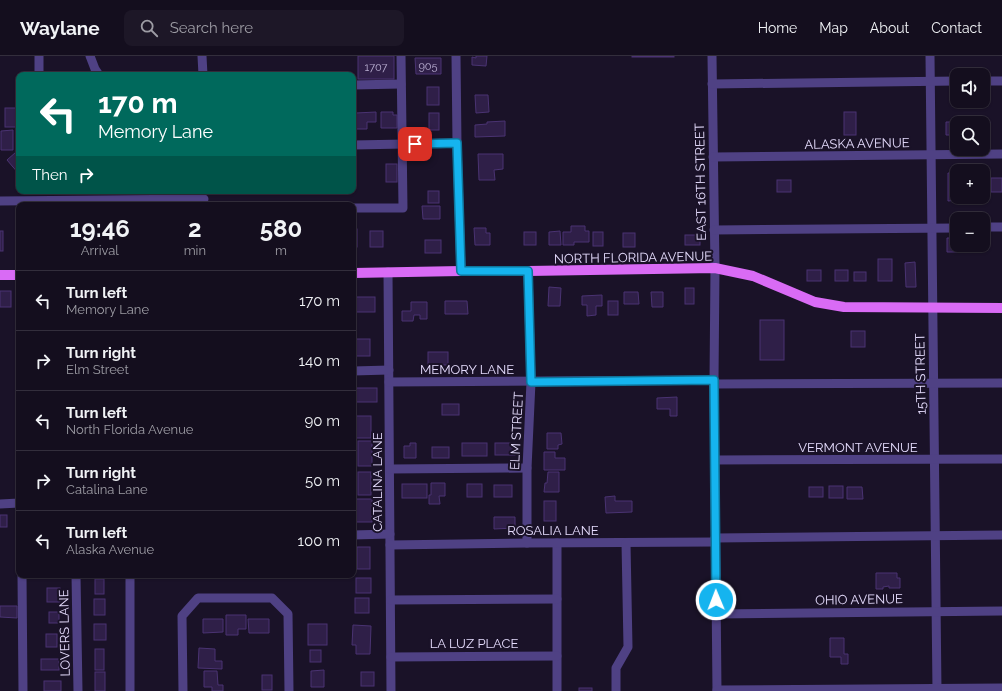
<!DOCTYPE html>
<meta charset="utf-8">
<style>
:root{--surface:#140e1e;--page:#1d1727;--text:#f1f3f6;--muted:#9d9ca4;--line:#332e3c}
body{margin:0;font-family:Raleway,sans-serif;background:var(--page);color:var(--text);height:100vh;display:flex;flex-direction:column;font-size:15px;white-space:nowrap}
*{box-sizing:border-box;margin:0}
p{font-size:13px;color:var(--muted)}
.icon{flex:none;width:22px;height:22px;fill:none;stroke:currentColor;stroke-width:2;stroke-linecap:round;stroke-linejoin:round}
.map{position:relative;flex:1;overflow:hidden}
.side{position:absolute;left:16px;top:146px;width:340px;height:376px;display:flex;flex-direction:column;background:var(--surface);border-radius:8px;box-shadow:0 1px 3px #0004,0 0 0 1px var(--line)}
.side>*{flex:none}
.banner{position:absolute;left:16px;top:16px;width:340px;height:122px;border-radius:8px;box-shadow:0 1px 3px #0004,0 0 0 1px var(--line);background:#00695c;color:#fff;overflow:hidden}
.controls{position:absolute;left:950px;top:12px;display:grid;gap:8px}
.controls a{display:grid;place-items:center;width:40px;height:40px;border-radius:8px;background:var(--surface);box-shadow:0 1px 3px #0004,0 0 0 1px var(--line);font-size:20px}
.pin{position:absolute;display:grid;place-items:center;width:34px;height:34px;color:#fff;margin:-17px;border-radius:8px;box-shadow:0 2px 6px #0006}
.me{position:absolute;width:44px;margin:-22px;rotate:359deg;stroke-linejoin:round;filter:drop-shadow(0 0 3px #0008)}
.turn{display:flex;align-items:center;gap:14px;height:84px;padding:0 16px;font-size:18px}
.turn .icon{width:52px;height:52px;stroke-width:2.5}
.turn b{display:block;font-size:28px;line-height:34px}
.then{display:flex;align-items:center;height:38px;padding:0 16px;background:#0003;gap:8px;font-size:15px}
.eta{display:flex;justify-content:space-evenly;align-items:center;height:68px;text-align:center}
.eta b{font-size:24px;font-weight:700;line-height:28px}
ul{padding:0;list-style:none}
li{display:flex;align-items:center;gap:12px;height:60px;padding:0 16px;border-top:1px solid var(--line)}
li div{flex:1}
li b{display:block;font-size:15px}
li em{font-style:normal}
header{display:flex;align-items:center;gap:24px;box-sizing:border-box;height:56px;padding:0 20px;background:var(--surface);border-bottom:1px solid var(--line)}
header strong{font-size:19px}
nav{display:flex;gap:22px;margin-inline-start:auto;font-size:14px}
.search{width:280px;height:36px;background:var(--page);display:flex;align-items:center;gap:10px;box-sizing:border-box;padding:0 14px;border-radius:8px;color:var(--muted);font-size:15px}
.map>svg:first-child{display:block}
.building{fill:#2f1f48;stroke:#4a3372}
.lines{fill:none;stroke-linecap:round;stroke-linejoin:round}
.minor{stroke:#4f4184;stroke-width:9}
.major{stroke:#d96bf5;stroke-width:10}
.route-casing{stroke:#0e759b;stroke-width:10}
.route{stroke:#15b4ef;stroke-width:7}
.labels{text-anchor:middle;stroke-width:4;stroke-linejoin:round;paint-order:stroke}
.number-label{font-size:11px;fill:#b8add0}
.street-label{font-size:13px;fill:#e5dcfd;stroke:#1a1228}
</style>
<header>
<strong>Waylane</strong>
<div class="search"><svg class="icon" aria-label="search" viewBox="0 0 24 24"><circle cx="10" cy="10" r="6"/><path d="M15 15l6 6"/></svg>Search here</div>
<nav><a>Home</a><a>Map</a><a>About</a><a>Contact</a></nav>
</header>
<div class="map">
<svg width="1002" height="635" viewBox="0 0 1002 635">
<rect width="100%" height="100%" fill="#1a1228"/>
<g class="building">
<rect x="358" y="0" width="36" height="23"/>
<polygon points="476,0 487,0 486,10 472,9 472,1 476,2"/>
<rect x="632" y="0" width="42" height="1"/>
<polygon points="415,2 441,2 441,18 416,18"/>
<rect x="427" y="31" width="12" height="18"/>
<polygon points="475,39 488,39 489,56 476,57"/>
<rect x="5" y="52" width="12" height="19"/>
<polygon points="376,56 376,66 367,66 367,73 355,73 356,57"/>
<polygon points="381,56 393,56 393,59 397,59 397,72 381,72"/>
<rect x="844" y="56" width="12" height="23"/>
<rect x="429" y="57" width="10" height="17"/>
<polygon points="985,62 985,66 990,66 990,78 983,78 983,67 970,67 970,63"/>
<polygon points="505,65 505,80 475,81 475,69 487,68 487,66"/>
<polygon points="946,66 963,66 963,67 957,67 957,79 946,79"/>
<polygon points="13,74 13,94 1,94 1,75"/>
<polygon points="16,96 19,100 19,118 7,104"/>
<polygon points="478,98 503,98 503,113 494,114 495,124 479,124"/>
<rect x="386" y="108" width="11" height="18"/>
<polygon points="948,117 957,117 957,131 956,131 956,138 957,138 957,141 959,141 959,144 948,145"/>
<rect x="983" y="117" width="6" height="13"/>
<rect x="991" y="122" width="11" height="14"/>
<rect x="777" y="124" width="14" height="12"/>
<rect x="428" y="135" width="11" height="12"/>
<polygon points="422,150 440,150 440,163 423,163"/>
<polygon points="571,170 585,170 585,175 589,175 589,186 574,186 574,189 563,189 563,176 571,176"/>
<polygon points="474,172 486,172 486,177 490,177 490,189 475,189"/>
<rect x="353" y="173" width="4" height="18"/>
<rect x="0" y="175" width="3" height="20"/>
<rect x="370" y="175" width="13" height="16"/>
<polygon points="560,175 561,189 549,189 549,176"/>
<rect x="524" y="176" width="12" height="13"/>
<rect x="593" y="176" width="10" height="14"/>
<rect x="623" y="177" width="12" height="14"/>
<polygon points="950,178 957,178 957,189 960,189 960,196 947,196 947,182 950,182"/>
<rect x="685" y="179" width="15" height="10"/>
<rect x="16" y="181" width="3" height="13"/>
<rect x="425" y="184" width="16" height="13"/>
<rect x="878" y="203" width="14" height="22"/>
<polygon points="915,206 916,231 906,231 905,207"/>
<rect x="807" y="214" width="14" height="11"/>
<rect x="835" y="214" width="13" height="11"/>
<rect x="854" y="216" width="12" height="9"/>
<polygon points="549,231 561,232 560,250 548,250"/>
<rect x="685" y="232" width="9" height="16"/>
<rect x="0" y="235" width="11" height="16"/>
<polygon points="624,236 638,236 639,248 624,248"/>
<polygon points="651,236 663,236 663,251 652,251"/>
<polygon points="602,239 602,250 596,250 596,259 587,260 587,249 582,249 582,240"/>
<rect x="356" y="241" width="19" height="15"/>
<polygon points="445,245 467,245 468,258 445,258"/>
<rect x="608" y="245" width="10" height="14"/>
<polygon points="411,246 427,246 427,263 420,263 420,259 414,259 413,265 402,265 402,255 411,255"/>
<rect x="760" y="264" width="24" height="40"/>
<rect x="851" y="275" width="14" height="16"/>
<rect x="353" y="283" width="17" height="17"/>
<rect x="428" y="296" width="20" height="13"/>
<rect x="353" y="332" width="24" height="14"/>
<polygon points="677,341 677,360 670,360 670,353 657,353 657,342"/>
<rect x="442" y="348" width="17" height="11"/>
<rect x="353" y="360" width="18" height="22"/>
<polygon points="547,377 561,377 562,388 558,389 558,393 547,393"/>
<rect x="358" y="385" width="14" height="25"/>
<polygon points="410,387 416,387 416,402 404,402 404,390 410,390"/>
<rect x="462" y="387" width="25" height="13"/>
<rect x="495" y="387" width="20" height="12"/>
<rect x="432" y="391" width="17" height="11"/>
<polygon points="544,396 555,396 555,402 565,402 565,414 544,414"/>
<rect x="358" y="416" width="13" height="23"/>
<polygon points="548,416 559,416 559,436 544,436 545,427 547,427"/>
<polygon points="431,427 445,427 445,440 439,440 440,448 429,448 429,439 431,439"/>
<rect x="402" y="428" width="25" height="14"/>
<rect x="467" y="428" width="15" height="13"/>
<rect x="494" y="429" width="18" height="12"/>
<rect x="829" y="430" width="14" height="12"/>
<rect x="809" y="431" width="14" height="10"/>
<polygon points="847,431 862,431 863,443 847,443"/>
<polygon points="615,440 615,445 632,445 632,456 606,457 605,441"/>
<rect x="353" y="443" width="19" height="23"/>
<rect x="544" y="445" width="12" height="20"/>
<rect x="0" y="459" width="7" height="12"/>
<polygon points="494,461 515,461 515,472 494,473"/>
<rect x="357" y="491" width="13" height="22"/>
<polygon points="876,517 897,517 897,522 900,522 900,532 889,532 889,530 883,531 883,533 876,533"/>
<rect x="38" y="519" width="18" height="2"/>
<rect x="356" y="522" width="15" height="15"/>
<rect x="95" y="523" width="9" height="15"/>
<rect x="47" y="532" width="13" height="14"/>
<rect x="355" y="542" width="14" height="15"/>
<rect x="94" y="543" width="11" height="16"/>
<polygon points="0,550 17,550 17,562 0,561"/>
<rect x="49" y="556" width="10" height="11"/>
<polygon points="226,559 246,559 246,573 238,573 238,579 226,579"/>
<polygon points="203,563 223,563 223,576 203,577"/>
<polygon points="248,563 269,563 269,577 249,577"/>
<rect x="94" y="568" width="12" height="16"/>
<rect x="308" y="568" width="19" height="21"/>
<polygon points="353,569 371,570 370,598 356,598 356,589 352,589"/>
<rect x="46" y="578" width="11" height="13"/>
<polygon points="830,582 844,582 844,598 848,598 848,608 841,608 841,601 830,601"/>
<polygon points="199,592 215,593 215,605 222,605 222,613 198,612"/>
<rect x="95" y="593" width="9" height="21"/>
<rect x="310" y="594" width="11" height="12"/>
<rect x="41" y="603" width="18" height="11"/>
<polygon points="324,614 324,631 311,631 311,615"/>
<polygon points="204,615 217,615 218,629 223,629 223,635 212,635 212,631 204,631"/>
<rect x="95" y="616" width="10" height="19"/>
<rect x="361" y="616" width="13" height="14"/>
<rect x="262" y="619" width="10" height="15"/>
<rect x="44" y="625" width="17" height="10"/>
<rect x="579" y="632" width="13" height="3"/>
</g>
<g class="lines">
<g class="minor">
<polyline points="39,0 39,19"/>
<polyline points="90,0 95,13 99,19"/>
<polyline points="202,0 203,19"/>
<polyline points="456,0 457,87 461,215"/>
<polyline points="712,0 715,212 714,324 717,635"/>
<polyline points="930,0 937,635"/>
<polyline points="983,25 1002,25"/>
<polyline points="712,28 957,25"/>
<polyline points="353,29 401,28"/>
<polyline points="353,89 457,87"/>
<polyline points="713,101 1002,98"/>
<polyline points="0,145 204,143"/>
<polyline points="353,152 403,152 401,0"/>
<polyline points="983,171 1002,171"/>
<polyline points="714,174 957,172"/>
<polyline points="388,216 391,635"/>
<polyline points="353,315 389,314"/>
<polyline points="389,326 714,324"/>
<polyline points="714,328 1002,327"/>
<polyline points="715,404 1002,403"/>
<polyline points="390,413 527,412"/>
<polyline points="0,448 19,447"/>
<polyline points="353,479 390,478"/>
<polyline points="715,482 1002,479"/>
<polyline points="527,487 527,412 531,326 528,215"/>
<polyline points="557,487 557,635"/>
<polyline points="390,489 527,487 715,486"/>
<polyline points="22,519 23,635"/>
<polyline points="76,519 78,635"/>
<polyline points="130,519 130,635"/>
<polyline points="391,544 557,543"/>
<polyline points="716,558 1002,555"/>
<polyline points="391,601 557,600"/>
<polyline points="717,634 1002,632"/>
<polyline points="183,635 182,560 198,542 272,542 288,558 289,635"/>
<polyline points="616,635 616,612 628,591 626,487"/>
</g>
<g class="major">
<polyline points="353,217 461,215 528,215 715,212 753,220 815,246 844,251 1002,252"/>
<polyline points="0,219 19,219"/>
</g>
</g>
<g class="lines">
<g class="route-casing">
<polyline id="route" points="415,88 457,87 461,215 528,215 531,326 714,324 716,544"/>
</g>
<use href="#route" class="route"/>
</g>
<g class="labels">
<g class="number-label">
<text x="428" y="14">905</text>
<text x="376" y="15">1707</text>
</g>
<g class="street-label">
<text transform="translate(857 87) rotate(-1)" y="5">ALASKA AVENUE</text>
<text transform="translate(700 126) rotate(-91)" y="5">EAST 16TH STREET</text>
<text transform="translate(633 201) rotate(-1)" y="5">NORTH FLORIDA AVENUE</text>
<text x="467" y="318">MEMORY LANE</text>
<text transform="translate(920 318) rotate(-91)" y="5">15TH STREET</text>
<text transform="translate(516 375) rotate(-87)" y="5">ELM STREET</text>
<text x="858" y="396">VERMONT AVENUE</text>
<text transform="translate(377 426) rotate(-90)" y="5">CATALINA LANE</text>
<text x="553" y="479">ROSALIA LANE</text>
<text transform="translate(859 543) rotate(-1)" y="5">OHIO AVENUE</text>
<text transform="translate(64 577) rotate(-91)" y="5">LOVERS LANE</text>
<text x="474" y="592">LA LUZ PLACE</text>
</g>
</g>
</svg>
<div class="controls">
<a><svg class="icon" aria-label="sound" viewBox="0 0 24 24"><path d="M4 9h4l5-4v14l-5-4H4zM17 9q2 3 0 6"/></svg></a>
<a><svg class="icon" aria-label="search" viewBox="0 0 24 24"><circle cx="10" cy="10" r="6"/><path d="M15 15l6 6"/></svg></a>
<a>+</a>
<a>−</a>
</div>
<div class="pin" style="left:415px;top:88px;background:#d93025"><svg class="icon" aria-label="arrive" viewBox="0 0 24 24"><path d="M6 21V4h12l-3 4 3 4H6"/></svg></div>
<svg class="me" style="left:716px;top:544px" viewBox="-20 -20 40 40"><circle r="17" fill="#15b4ef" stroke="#fff" stroke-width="3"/><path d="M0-11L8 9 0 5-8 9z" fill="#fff"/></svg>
<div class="banner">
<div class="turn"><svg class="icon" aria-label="left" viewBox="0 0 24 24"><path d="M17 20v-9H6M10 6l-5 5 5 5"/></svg><div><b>170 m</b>Memory Lane</div></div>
<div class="then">Then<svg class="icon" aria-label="right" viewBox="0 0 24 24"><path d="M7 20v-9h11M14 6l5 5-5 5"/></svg></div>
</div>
<section class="side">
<div class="eta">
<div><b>19:46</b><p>Arrival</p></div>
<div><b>2</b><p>min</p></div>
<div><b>580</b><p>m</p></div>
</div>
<ul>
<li><svg class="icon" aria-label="left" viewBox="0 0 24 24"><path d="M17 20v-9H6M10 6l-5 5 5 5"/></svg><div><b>Turn left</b><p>Memory Lane</p></div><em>170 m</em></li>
<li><svg class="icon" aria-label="right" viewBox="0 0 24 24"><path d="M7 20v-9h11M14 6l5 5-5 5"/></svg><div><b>Turn right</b><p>Elm Street</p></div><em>140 m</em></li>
<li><svg class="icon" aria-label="left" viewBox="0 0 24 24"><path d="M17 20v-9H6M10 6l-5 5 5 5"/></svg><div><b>Turn left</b><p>North Florida Avenue</p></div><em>90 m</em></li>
<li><svg class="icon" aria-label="right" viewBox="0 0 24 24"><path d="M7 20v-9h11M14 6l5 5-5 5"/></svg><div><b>Turn right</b><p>Catalina Lane</p></div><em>50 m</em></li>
<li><svg class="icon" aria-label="left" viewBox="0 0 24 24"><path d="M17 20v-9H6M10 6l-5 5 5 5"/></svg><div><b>Turn left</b><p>Alaska Avenue</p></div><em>100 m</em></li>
</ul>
</section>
</div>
